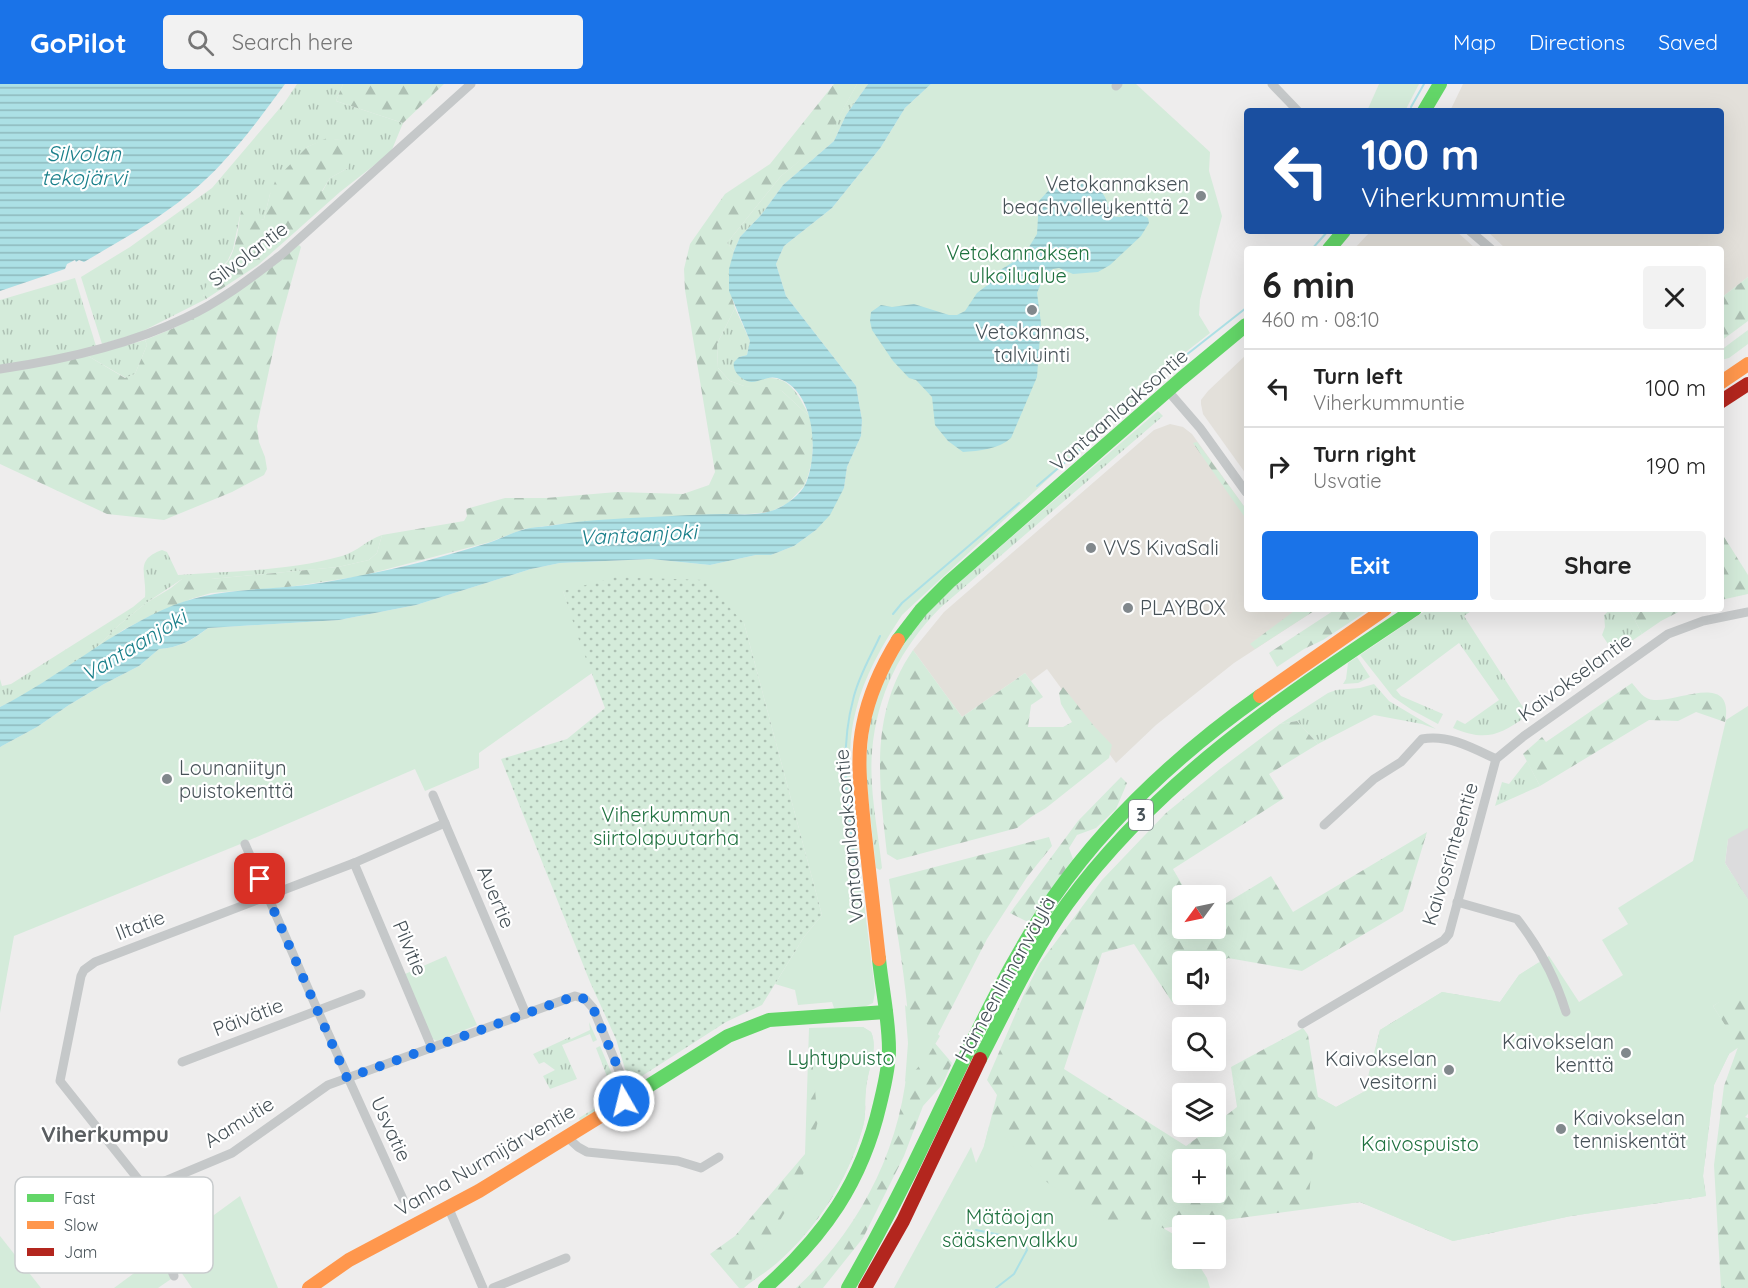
<!DOCTYPE html>
<meta charset="utf-8">
<style>
:root{--surface:#fff;--page:#f2f2f2;--text:#222;--muted:#767676;--line:#e0e0e0;--accent:#1a73e8}
body{margin:0;font-family:Quicksand,sans-serif;background:var(--page);color:var(--text);height:100vh;display:flex;flex-direction:column;font-size:22px;white-space:nowrap}
*{box-sizing:border-box;margin:0}
p{font-size:20px;color:var(--muted)}
.icon{flex:none;width:33px;height:33px;fill:none;stroke:currentColor;stroke-width:2;stroke-linecap:round;stroke-linejoin:round}
.map{position:relative;flex:1;overflow:hidden}
.drawer{position:absolute;left:1244px;top:162px;width:480px;height:366px;display:flex;flex-direction:column;background:var(--surface);border-radius:6px;box-shadow:0 6px 24px #0002}
.drawer>*{flex:none}
.hud{position:absolute;left:1244px;top:24px;width:480px;height:126px;border-radius:6px;box-shadow:0 6px 24px #0002;background:#1a4fa0;color:#fff;overflow:hidden}
.needle{width:39px;rotate:237deg}
.tools{position:absolute;left:1172px;top:801px;display:grid;gap:12px}
.tools a{display:grid;place-items:center;width:54px;height:54px;border-radius:6px;background:var(--surface);box-shadow:0 6px 24px #0002;font-size:30px}
.pin{position:absolute;display:grid;place-items:center;width:51px;height:51px;color:#fff;margin:-26px;border-radius:12px;box-shadow:0 3px 9px #0006}
.me{position:absolute;width:66px;margin:-33px;rotate:352deg;stroke-linejoin:round;filter:drop-shadow(0 0 4px #0008)}
.turn{display:flex;align-items:center;gap:21px;height:126px;padding:0 18px;font-size:27px}
.turn .icon{width:78px;height:78px;stroke-width:2.5}
.turn b{display:block;font-size:42px;line-height:51px}
.round{display:grid;place-items:center;flex:none;width:63px;height:63px;border-radius:6px;background:var(--page)}
.headline{display:flex;align-items:center;justify-content:space-between;height:102px;padding:0 18px}
h1{font-size:36px;font-weight:800;line-height:45px}
.action{display:flex;gap:12px;margin-top:auto;padding:12px 18px}
.action a{flex:1;height:69px;border-radius:6px;background:var(--accent);color:#fff;font-size:24px;font-weight:800;line-height:69px;text-align:center}
.action a+a{background:var(--page);color:var(--text)}
ul{padding:0;list-style:none}
li{display:flex;align-items:center;gap:18px;height:78px;padding:0 18px;border-top:2px solid var(--line)}
li div{flex:1}
li b{display:block;font-size:22px}
li em{font-style:normal}
header{display:flex;align-items:center;gap:36px;box-sizing:border-box;height:84px;padding:0 30px;background:var(--accent);color:#fff}
header strong{font-size:28px}
nav{display:flex;gap:33px;margin-inline-start:auto;font-size:21px}
.search{width:420px;height:54px;background:var(--page);display:flex;align-items:center;gap:15px;box-sizing:border-box;padding:0 21px;border-radius:6px;color:var(--muted);font-size:22px}
.map>svg:first-child{display:block}
.commercial{fill:#e3e0da}
.education{fill:#dcdcdd}
.grass{fill:url(#grass-tufts)}
.forest{fill:url(#forest-firs);fill-rule:evenodd}
.park{fill:#d4ebda}
.garden{fill:url(#garden-dots)}
.water{fill:url(#water-rules)}
.lines{fill:none;stroke-linecap:round;stroke-linejoin:round}
.stream{stroke:#ace0e5;stroke-width:2}
.street{stroke:#c5c8c9;stroke-width:9}
.fast{stroke:#63d668;stroke-width:14}
.slow{stroke:#ff974d;stroke-width:14}
.jam{stroke:#b3261e;stroke-width:14}
.route{stroke:#1a73e8;stroke-width:10;stroke-dasharray:0 18}
.poi-dot{fill:#81888c;stroke:#fff;stroke-width:2}
.labels{text-anchor:middle;stroke-width:4.5;stroke-linejoin:round;paint-order:stroke}
.shield{fill:#fff;stroke:#7e868a;stroke-width:1.5}
.shield-label{font-size:18px;font-weight:bold;fill:#475258}
.poi-label{font-size:20px;fill:#475258;stroke:#fff;text-anchor:start}
.park-label{font-size:20px;fill:#1f713f;stroke:#fff}
.street-label{font-size:20px;fill:#475258;stroke:#fff}
.water-label{font-size:21px;font-style:italic;fill:#197f8a;stroke:#fff}
.quarter-label{font-size:22px;font-weight:bold;fill:#5a5e61;stroke:#fff}
.key{fill:#fff;stroke:#c8cbcd;stroke-width:1.5}
.key-label{font-size:16px;fill:#475258}
</style>
<header>
<strong>GoPilot</strong>
<div class="search"><svg class="icon" aria-label="search" viewBox="0 0 24 24"><circle cx="10" cy="10" r="6"/><path d="M15 15l6 6"/></svg>Search here</div>
<nav><a>Map</a><a>Directions</a><a>Saved</a></nav>
</header>
<div class="map">
<svg width="1748" height="1204" viewBox="0 0 1748 1204">
<defs>
<pattern id="grass-tufts" width="24" height="20" patternUnits="userSpaceOnUse" patternTransform="scale(1.5)"><rect width="24" height="20" fill="#d4ebda"/><path d="M3 7l-1-3M5 7V3M7 7l1-3M15 17l-1-3M17 17v-4M19 17l1-3" fill="none" stroke="#aec1b4"/></pattern>
<pattern id="forest-firs" width="22" height="20" patternUnits="userSpaceOnUse" patternTransform="scale(1.5)"><rect width="22" height="20" fill="#d4ebda"/><path d="M5 1l3.5 6h-7zM16 11l3.5 6h-7z" fill="#aec1b4"/></pattern>
<pattern id="garden-dots" width="8" height="8" patternUnits="userSpaceOnUse" patternTransform="scale(1.5)"><rect width="8" height="8" fill="#d4ebda"/><path d="M2 2h.1M6 6h.1" fill="none" stroke="#aec1b4" stroke-width="1.8" stroke-linecap="round"/></pattern>
<pattern id="water-rules" width="6" height="5" patternUnits="userSpaceOnUse" patternTransform="scale(1.5)"><rect width="6" height="5" fill="#ace0e5"/><path d="M0 2.5h6" fill="none" stroke="#8eb8bc"/></pattern>
</defs>
<rect width="100%" height="100%" fill="#eeeded"/>
<g class="commercial">
<polygon points="1463,0 1748,0 1748,193 1721,214 1720,165 1506,165 1487,147 1720,147 1720,27 1450,27"/>
<polygon points="1371,147 1456,147 1476,165 1354,165"/>
<polygon points="1246,271 1246,390 1203,330 1201,320 1201,316 1208,307"/>
<polygon points="1170,340 1183,343 1192,350 1246,425 1246,525 1317,525 1234,579 1156,641 1116,679 1047,585 1031,597 1025,589 962,633 913,566 944,528 1154,346"/>
</g>
<polygon class="education" points="1748,677 1748,816 1725,779 1728,755"/>
<g class="grass">
<polygon points="297,0 343,0 336,17 403,39 391,68 340,108 322,108 330,94 348,84 340,56 327,55 307,63 270,110 264,135 261,136 241,127 233,165 228,176 214,191 203,211 206,215 139,249 102,260 81,193 130,163 212,104 285,18"/>
<polygon points="857,0 868,0 846,31 834,57 783,101 761,131 740,153 734,167 727,159 781,92 827,54"/>
<polygon points="75,194 96,262 49,274 0,282 0,216"/>
<path d="M735,224L750,257L747,271L739,273L757,296C788,287 798,310 810,333L782,307L744,302L730,297L718,284L717,260Z"/>
<polygon points="1748,246 1748,260 1729,274 1721,276 1721,266"/>
<polygon points="145,256 147,261 135,290 126,294 88,272"/>
<path d="M1158,327L1163,332L940,524C900,565 877,610 872,668C869,706 878,746 882,784L880,786L876,784L865,684L870,636L876,613L899,563L928,525Z"/>
<path d="M382,451L377,469L369,476L338,483L211,495H182L146,519L119,541L93,567L20,613L0,623V595L2,602L11,600L133,523L145,513C147,490 134,476 162,466L167,468L178,491C232,487 289,487 342,472C357,468 368,455 382,451Z"/>
<path d="M1428,525H1474L1464,532L1528,631C1500,651 1486,658 1453,644L1457,636L1465,640L1499,616L1459,559L1396,606L1401,612L1443,630L1438,640L1412,626L1393,613L1360,571Z"/>
<polygon points="1611,525 1629,525 1642,550 1614,569 1602,551 1605,543 1604,531"/>
<polygon points="1357,573 1370,593 1358,599 1343,600 1346,595 1348,579"/>
<polygon points="1374,600 1389,617 1436,645 1422,640 1374,631 1318,660 1297,637 1280,640 1328,609 1336,606 1360,604"/>
<polygon points="1527,677 1540,702 1495,722 1502,698 1509,700"/>
<polygon points="589,938 597,956 593,958 590,950 562,961 577,995 550,1005 543,992 555,986 544,978 539,980 533,970 570,953 571,955 590,946"/>
<polygon points="600,962 618,1004 619,1012 580,1037 579,1034 610,1015 613,1008 596,964"/>
</g>
<g class="forest">
<polygon points="343,0 444,0 403,39 336,17"/>
<path d="M834,0H857L827,55L781,92L727,159L734,167C729,188 728,203 735,224L717,260L718,284L730,297L744,302L770,303L782,307L810,333L813,354L812,376L808,392L804,402L788,419L770,428L749,430L658,433L561,440L524,445L490,458L361,492L289,503L211,509L191,515L150,532L123,546L93,567L119,541L146,519L171,504L182,495H211L338,483L369,476L377,469L382,451L464,437L467,432L466,425L505,414H546L617,408L683,410L709,401L715,388L685,206L684,185L690,160L725,110L770,80Z"/>
<path d="M327,54L340,56L353,67L348,84L330,94L322,107L340,108L258,181L206,215L203,211C207,195 218,190 228,177C237,164 238,142 241,127L251,120L258,121L261,136L264,135L270,110L276,95L307,63Z"/>
<polygon points="299,161 301,163 277,249 257,342 259,358 265,373 267,385 264,391 232,408 164,436 107,430 0,380 0,289 88,272 125,294 135,290 147,261 145,256 174,244 207,227"/>
<polygon points="1748,193 1748,237 1721,257 1721,214"/>
<polygon points="1197,358 1246,425 1246,435 1193,359"/>
<polygon points="1721,448 1748,491 1748,510 1721,516"/>
<polygon points="1297,525 1317,525 1255,565 1250,560"/>
<polygon points="1336,525 1370,525 1323,556 1304,565 1277,583 1269,569"/>
<polygon points="1629,525 1684,525 1661,537 1642,550"/>
<path d="M913,566L962,633L1025,589L1043,613L1031,621L1028,643H1063L1072,638L1061,620L1059,609L1063,603L1094,642L1112,661L1109,674L1046,724L1031,733L1017,744L897,776L887,770C879,698 869,630 913,566Z"/>
<path d="M1632,599C1638,606 1644,616 1654,616C1678,618 1735,587 1725,638L1696,628L1678,637L1649,636L1540,702L1523,670L1542,653L1546,658Z"/>
<path d="M1297,637L1318,660L1269,690L1284,714L1173,785L1188,811L1182,812V844H1215V826L1271,792L1293,828L1427,748L1403,827L1302,887L1228,874L1215,883V878H1182V910L1191,911L1186,917L1172,918L1134,860L1102,869L1064,985L1186,1062L1212,1043L1215,1042V1040L1237,1023L1231,983L1303,944L1308,951L1318,1013L1336,1023L1365,1007L1380,946L1442,908L1500,918L1519,891L1538,879L1558,918L1729,970L1714,1001L1703,1092L1706,1112L1571,1132L1453,1157L1360,1118L1164,1144L1191,1204L984,1062L997,1011L987,996L1025,908L1040,879L1102,796L1166,729L1220,685L1280,640ZM1182,1076H1215V1108H1182Z"/>
<polygon points="1121,693 1127,699 1116,725 1096,744 1077,751 1069,764 1073,775 1028,838 1010,829 1078,737"/>
<path d="M1049,753L1052,762L1027,793L987,855L934,958L952,979L942,1001L923,1022L904,1072L863,1154L823,1204H796C874,1133 918,1026 907,921C903,879 895,837 889,795Z"/>
<polygon points="1732,790 1748,816 1748,1030 1745,1033 1748,1034 1748,1204 1721,1204 1714,1081 1724,1002 1738,963 1713,922 1719,918 1710,800"/>
<path d="M863,943L871,948C879,966 867,986 866,1005C864,1019 867,1032 862,1046C848,1096 816,1145 777,1179C767,1188 754,1195 744,1204H739L710,1170L735,1152L805,1070L809,944Z"/>
</g>
<g class="park">
<path d="M931,0H1136L1210,68L1209,87L1222,132L1200,216L1199,231L1210,249L1164,285L1150,304L1107,340L902,531C883,560 864,592 856,626C845,667 852,712 856,753C862,805 869,857 875,908L873,919L857,926L834,924L832,918L798,921L795,906L775,900L804,853L822,831L744,539L563,507L592,589L479,669V684L425,707L415,685L238,761L14,852L0,929V663L37,643L69,621L104,600L139,582L159,565C179,564 193,556 208,544L339,536L416,521L531,485L560,479L651,475L710,481L756,471H771L794,462L816,446L844,404L847,383L861,352L862,336L856,302L786,212L776,180L784,162L832,124L881,63L905,24Z"/>
<polygon points="1379,0 1419,0 1405,27 1367,27"/>
<polygon points="1748,622 1748,744 1728,755 1725,779 1748,816 1748,901 1713,922 1739,963 1729,970 1714,1001 1703,1092 1706,1112 1571,1132 1453,1157 1360,1118 1308,1124 1318,1013 1336,1023 1364,1008 1380,946 1442,908 1500,918 1519,891 1549,872 1579,918 1623,891 1602,856 1628,840 1618,824 1693,777 1726,636"/>
<polygon points="446,872 477,941 437,957 431,954 405,890"/>
<polygon points="905,921 940,952 928,972 905,998 908,959"/>
<path d="M863,943L871,948C879,966 867,986 866,1006C864,1020 867,1032 862,1046C844,1108 803,1162 751,1198L754,1180L797,1108L809,1073L818,1037L809,944Z"/>
<path d="M989,1042L1000,1048L1044,1096L1099,1135C1114,1140 1129,1134 1144,1136C1157,1139 1169,1148 1180,1154L1182,1156V1174L1195,1175L1207,1194L1210,1204H894L971,1063L976,1079L984,1062Z"/>
<polygon points="240,1112 278,1204 192,1204 181,1188 176,1191 166,1166"/>
<polygon points="0,1152 41,1204 0,1204"/>
<polygon points="160,1170 171,1195 158,1204 114,1204"/>
</g>
<polygon class="garden" points="616,493 704,496 744,539 822,831 804,853 762,921 726,938 631,999 628,995 616,955 590,898 501,675 567,655 605,624 580,559 563,507"/>
<g class="water">
<path d="M0,0H285C265,27 245,55 222,79C184,121 132,150 84,178L79,176L76,178L75,176L67,180L65,185L0,207Z"/>
<path d="M868,0H931L905,24L881,63L832,124L784,162L776,180L786,212L856,302L862,336L861,352L847,383L844,404L830,431L816,446L794,462L771,471H756L710,481L651,475L560,479L531,485L416,521L339,536L208,544C192,556 179,564 159,565L139,582L104,600L69,621L37,643L0,663V623C60,593 111,546 174,521C211,507 247,506 286,503C310,501 334,497 358,492C402,484 446,472 488,459C500,455 511,449 522,446C531,443 540,443 548,442C589,435 631,434 672,432C689,431 707,430 724,430C739,430 756,432 771,427C784,423 800,412 806,399C819,368 815,305 777,294C766,291 756,301 747,297C739,294 732,286 734,278L739,273L747,271L750,257L729,207V185L734,167L740,153L761,131L783,101L834,57L846,31Z"/>
<path d="M1081,96L1090,106H1100C1116,124 1101,142 1137,128L1148,134L1149,139L1141,152L1110,181L1098,188L1073,190L1059,184L1053,185L1044,192L1037,209L1041,239L1037,293L1011,354C999,365 979,367 963,368L948,357L935,341L932,313L916,296L909,294L893,277L872,246L870,237L871,228L881,221L892,223L914,220L949,231H957L965,227L977,209L990,199L997,188L1021,173L1029,163L1037,150L1039,117L1048,107Z"/>
</g>
<g class="lines">
<g class="stream">
<polyline points="1411,23 1424,0"/>
<polyline points="1312,165 1328,147"/>
<polyline points="1176,279 1246,224"/>
<polyline points="1037,402 1102,347"/>
<polyline points="893,530 902,519 1019,419"/>
<path d="M856,787C849,731 838,672 853,616C858,593 871,572 880,552"/>
<polyline points="976,1146 1010,1153 1024,1158 1027,1166 1014,1190 996,1204"/>
</g>
<g class="street">
<polyline points="1272,0 1298,27"/>
<polyline points="1116,2 1118,0"/>
<polyline points="1470,147 1491,165"/>
<path d="M0,285C62,276 129,261 185,234C220,218 251,194 281,171L471,0"/>
<polyline points="1168,307 1200,344 1246,408"/>
<polyline points="1496,675 1524,652 1668,550 1703,537 1748,528"/>
<polyline points="433,711 526,930"/>
<path d="M1324,741L1374,695L1401,678L1422,655C1448,650 1473,664 1496,675"/>
<polyline points="245,760 317,925 403,1115"/>
<polyline points="354,779 432,964"/>
<path d="M1457,818L1517,835C1539,863 1556,895 1566,928"/>
<polyline points="1302,940 1444,856 1449,850 1496,675"/>
<polyline points="182,978 361,910"/>
<polyline points="566,1052 578,1063 587,1068 678,1077 701,1084 719,1073"/>
<polyline points="146,1105 60,997 81,892 84,886 95,878 354,779 445,739"/>
<polyline points="146,1105 232,1069 328,1001 575,912 585,915 593,924 630,1013"/>
<polyline points="146,1105 140,1111 174,1192"/>
<polyline points="449,1125 483,1204"/>
<polyline points="493,1204 566,1174"/>
</g>
<g class="fast">
<polyline points="1424,27 1440,0"/>
<polyline points="1329,165 1344,147"/>
<polyline points="898,556 921,526 949,498 1181,295 1246,241"/>
<path d="M980,975C1006,925 1034,865 1067,820C1160,693 1286,611 1415,525"/>
<polyline points="607,1028 728,952 769,936 886,928"/>
<path d="M765,1204C824,1152 862,1098 880,1020C884,1003 889,984 889,966C889,935 882,905 879,875"/>
<path d="M848,1204C876,1155 902,1106 926,1055C965,974 1002,889 1053,814C1109,734 1181,668 1260,612"/>
</g>
<g class="slow">
<polyline points="1720,299 1748,280"/>
<polyline points="1260,612 1385,525"/>
<path d="M879,875C874,830 869,786 864,742C861,708 856,674 863,641C869,610 882,582 898,556"/>
<polyline points="309,1204 349,1176 479,1107 607,1028"/>
</g>
<g class="jam">
<polyline points="1720,318 1748,300"/>
<polyline points="865,1204 903,1137 980,975"/>
</g>
</g>
<g class="lines">
<polyline class="route" points="260,795 347,994 575,912 585,915 593,924 630,1013 624,1017"/>
</g>
<g class="poi-dot">
<circle cx="1201" cy="112" r="6"/>
<circle cx="1032" cy="226" r="6"/>
<circle cx="1091" cy="464" r="6"/>
<circle cx="1128" cy="524" r="6"/>
<circle cx="167" cy="695" r="6"/>
<circle cx="1626" cy="969" r="6"/>
<circle cx="1449" cy="986" r="6"/>
<circle cx="1561" cy="1045" r="6"/>
</g>
<g class="labels">
<rect class="shield" x="1129" y="716" width="24" height="30" rx="4.5"/>
<g class="shield-label">
<text x="1141" y="737">3</text>
</g>
<g class="poi-label">
<text x="1189" y="107" text-anchor="end">Vetokannaksen<tspan x="1189" dy="23">beachvolleykenttä 2</tspan></text>
<text x="1032" y="255" text-anchor="middle">Vetokannas,<tspan x="1032" dy="23">talviuinti</tspan></text>
<text x="1103" y="471">VVS KivaSali</text>
<text x="1140" y="531">PLAYBOX</text>
<text x="179" y="691">Lounaniityn<tspan x="179" dy="23">puistokenttä</tspan></text>
<text x="1614" y="965" text-anchor="end">Kaivokselan<tspan x="1614" dy="23">kenttä</tspan></text>
<text x="1437" y="982" text-anchor="end">Kaivokselan<tspan x="1437" dy="23">vesitorni</tspan></text>
<text x="1573" y="1041">Kaivokselan<tspan x="1573" dy="23">tenniskentät</tspan></text>
</g>
<g class="park-label">
<text x="1018" y="176">Vetokannaksen<tspan x="1018" dy="23">ulkoilualue</tspan></text>
<text x="666" y="738">Viherkummun<tspan x="666" dy="23">siirtolapuutarha</tspan></text>
<text x="841" y="981">Lyhtypuisto</text>
<text x="1420" y="1067">Kaivospuisto</text>
<text x="1010" y="1140">Mätäojan<tspan x="1010" dy="23">sääskenvalkku</tspan></text>
</g>
<g class="street-label">
<text transform="translate(248 170) rotate(-37)" y="7">Silvolantie</text>
<text transform="translate(1119 326) rotate(-41)" y="7">Vantaanlaaksontie</text>
<text transform="translate(1575 593) rotate(-36)" y="7">Kaivokselantie</text>
<text transform="translate(849 752) rotate(-95)" y="7">Vantaanlaaksontie</text>
<text transform="translate(1450 770) rotate(-73)" y="7">Kaivosrinteentie</text>
<text transform="translate(496 813) rotate(67)" y="7">Auertie</text>
<text transform="translate(140 841) rotate(-21)" y="7">Iltatie</text>
<text transform="translate(410 864) rotate(67)" y="7">Pilvitie</text>
<text transform="translate(1005 895) rotate(-61)" y="7">Hämeenlinnanväylä</text>
<text transform="translate(248 933) rotate(-21)" y="7">Päivätie</text>
<text transform="translate(239 1038) rotate(-32)" y="7">Aamutie</text>
<text transform="translate(391 1045) rotate(65)" y="7">Usvatie</text>
<text transform="translate(485 1076) rotate(-30)" y="7">Vanha Nurmijärventie</text>
</g>
<g class="water-label">
<text x="84" y="77">Silvolan<tspan x="84" dy="24">tekojärvi</tspan></text>
<text transform="translate(638 451) rotate(-3)" y="7">Vantaanjoki</text>
<text transform="translate(134 562) rotate(-31)" y="7">Vantaanjoki</text>
</g>
<g class="quarter-label">
<text x="105" y="1058">Viherkumpu</text>
</g>
</g>
<rect x="15" y="1093" width="198" height="96" rx="9" class="key"/>
<rect x="27" y="1110" width="27" height="8" fill="#63d668"/>
<rect x="27" y="1137" width="27" height="8" fill="#ff974d"/>
<rect x="27" y="1164" width="27" height="8" fill="#b3261e"/>
<g class="key-label">
<text x="64" y="1120">Fast</text>
<text x="64" y="1147">Slow</text>
<text x="64" y="1174">Jam</text>
</g>
</svg>
<div class="tools">
<a><svg class="needle" viewBox="-14 -14 28 28"><path d="M0-13l5 13h-10z" fill="#e53935"/><path d="M0 13l5-13h-10z" fill="#767676"/></svg></a>
<a><svg class="icon" aria-label="sound" viewBox="0 0 24 24"><path d="M4 9h4l5-4v14l-5-4H4zM17 9q2 3 0 6"/></svg></a>
<a><svg class="icon" aria-label="search" viewBox="0 0 24 24"><circle cx="10" cy="10" r="6"/><path d="M15 15l6 6"/></svg></a>
<a><svg class="icon" aria-label="layers" viewBox="0 0 24 24"><path d="M12 4l9 5-9 5-9-5zM3 14l9 5 9-5"/></svg></a>
<a>+</a>
<a>−</a>
</div>
<div class="pin" style="left:260px;top:795px;background:#d93025"><svg class="icon" aria-label="arrive" viewBox="0 0 24 24"><path d="M6 21V4h12l-3 4 3 4H6"/></svg></div>
<svg class="me" style="left:624px;top:1017px" viewBox="-20 -20 40 40"><circle r="17" fill="#1a73e8" stroke="#fff" stroke-width="3"/><path d="M0-11L8 9 0 5-8 9z" fill="#fff"/></svg>
<div class="hud">
<div class="turn"><svg class="icon" aria-label="left" viewBox="0 0 24 24"><path d="M17 20v-9H6M10 6l-5 5 5 5"/></svg><div><b>100 m</b>Viherkummuntie</div></div>
</div>
<section class="drawer">
<div class="headline"><div><h1>6 min</h1><p>460 m · 08:10</p></div><a class="round"><svg class="icon" aria-label="close" viewBox="0 0 24 24"><path d="M6 6l12 12M18 6L6 18"/></svg></a></div>
<ul>
<li><svg class="icon" aria-label="left" viewBox="0 0 24 24"><path d="M17 20v-9H6M10 6l-5 5 5 5"/></svg><div><b>Turn left</b><p>Viherkummuntie</p></div><em>100 m</em></li>
<li><svg class="icon" aria-label="right" viewBox="0 0 24 24"><path d="M7 20v-9h11M14 6l5 5-5 5"/></svg><div><b>Turn right</b><p>Usvatie</p></div><em>190 m</em></li>
</ul>
<div class="action"><a>Exit</a><a>Share</a></div>
</section>
</div>
